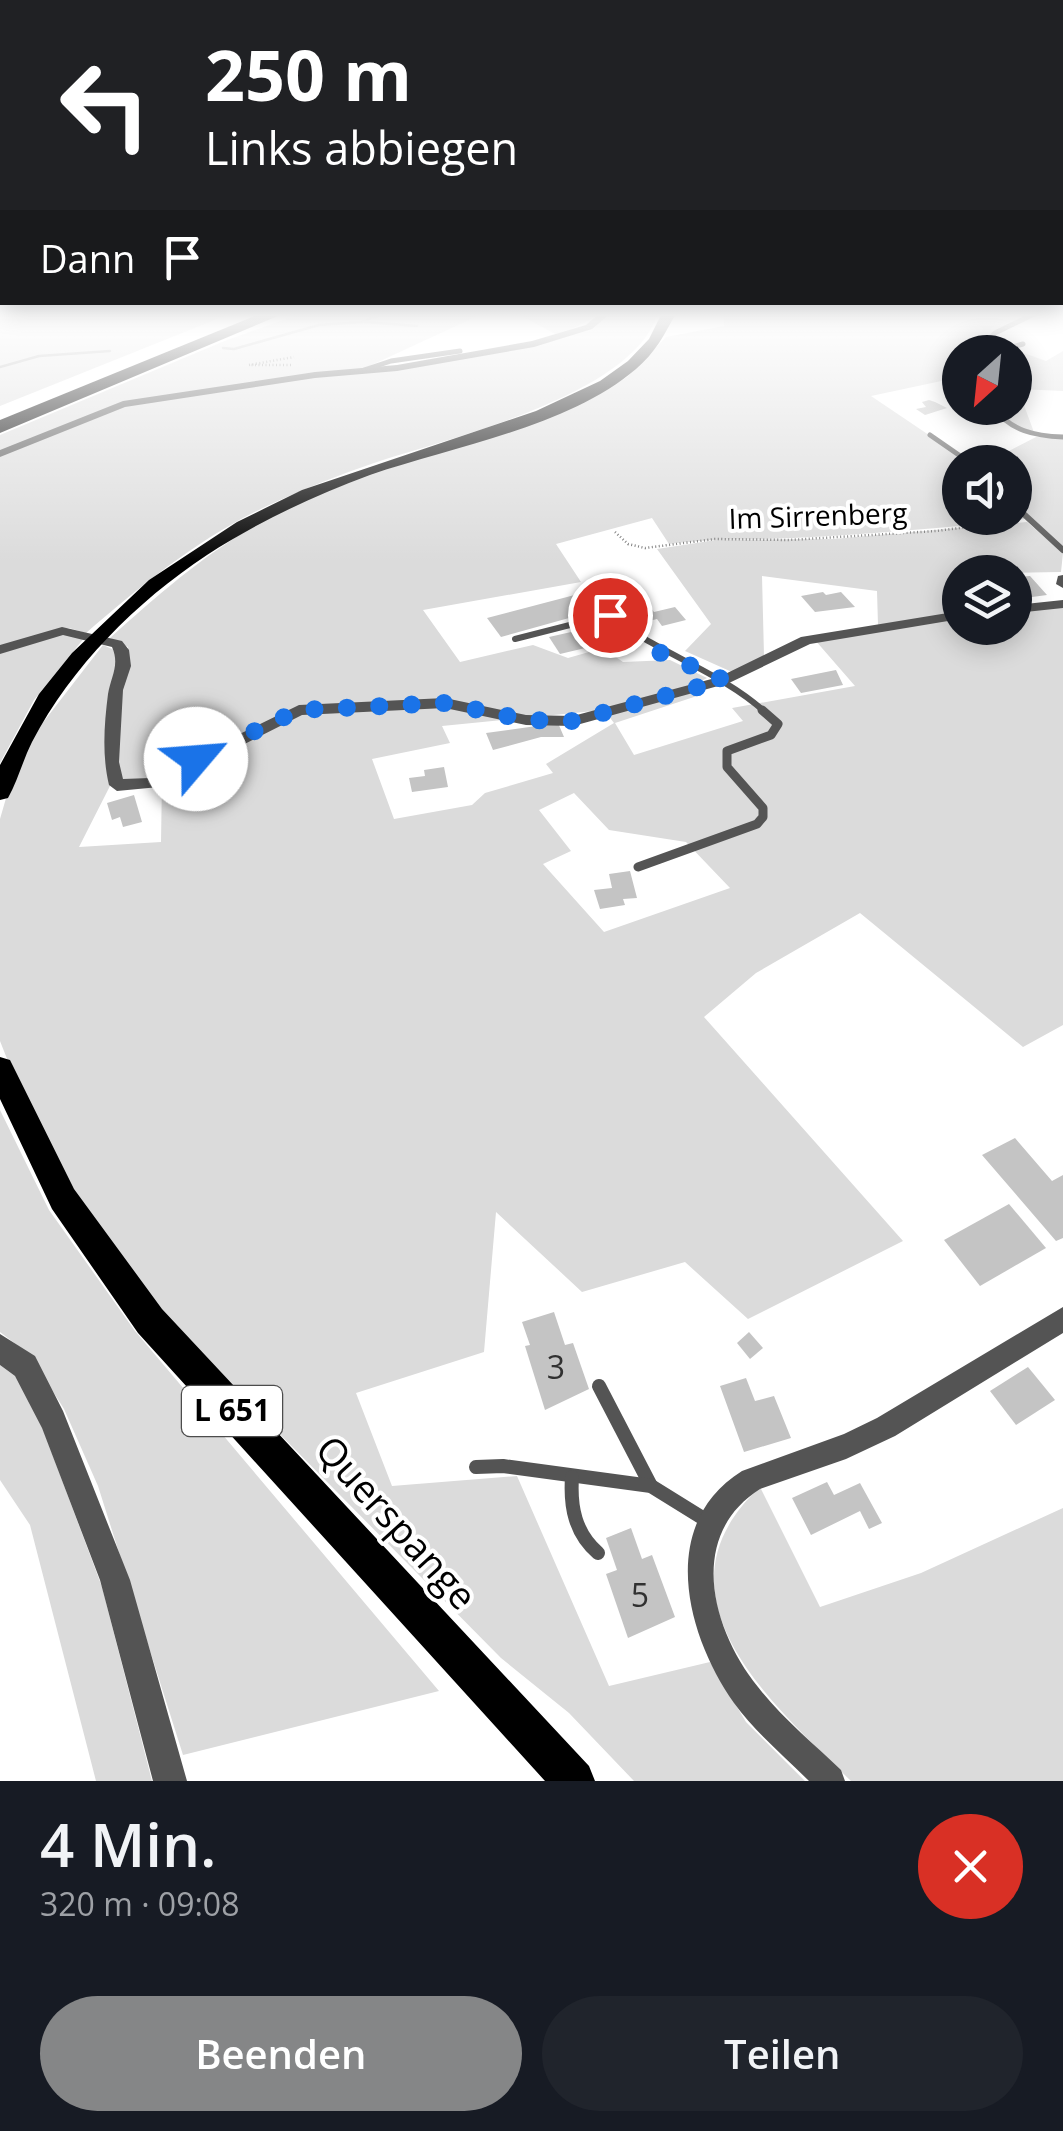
<!DOCTYPE html>
<html lang="de">
<meta charset="utf-8">
<style>
:root{--surface:#171b24;--page:#20242c;--text:#f1f3f6;--muted:#9ea1a6;--accent:#858687}
body{margin:0;font-family:"Open Sans",sans-serif;background:var(--page);color:var(--text);height:100vh;display:flex;flex-direction:column;font-size:38px;white-space:nowrap}
*{box-sizing:border-box;margin:0}
p{font-size:32px;color:var(--muted)}
.icon{flex:none;width:55px;height:55px;fill:none;stroke:currentColor;stroke-width:2;stroke-linecap:round;stroke-linejoin:round}
.map{position:relative;height:1781px;overflow:hidden}
.details{display:flex;flex-direction:column;background:var(--surface);flex:1}
.details>*{flex:none}
.guide{position:absolute;left:0px;top:0px;width:1065px;height:305px;box-shadow:0 5px 25px #0003;background:#202124;color:#fff;overflow:hidden}
.needle{width:65px;rotate:207deg}
.fabs{position:absolute;left:942px;top:335px;display:grid;gap:20px}
.fabs a{display:grid;place-items:center;width:90px;height:90px;border-radius:50%;background:var(--surface);box-shadow:0 5px 25px #0003;font-size:50px}
.pin{position:absolute;display:grid;place-items:center;width:85px;height:85px;color:#fff;margin:-42px;border:5px solid #fff;border-radius:50%;box-shadow:0 2px 10px #0007}
.me{position:absolute;width:110px;margin:-55px;rotate:63deg;stroke-linejoin:round;filter:drop-shadow(0 0 8px #0008)}
.turn{display:flex;align-items:center;gap:35px;height:210px;padding:0 40px;font-size:45px}
.turn .icon{width:130px;height:130px;stroke-width:2.5}
.turn b{display:block;font-size:70px;line-height:85px}
.then{display:flex;align-items:center;height:95px;padding:0 40px;background:#0003;gap:20px;font-size:38px}
.round{display:grid;place-items:center;flex:none;width:105px;height:105px;border-radius:52px;background:var(--page)}
.overview{display:flex;align-items:center;justify-content:space-between;height:170px;padding:0 40px}
h1{font-size:60px;font-weight:600;line-height:75px}
.button{display:flex;gap:20px;margin-top:auto;padding:20px 40px}
.button a{flex:1;height:115px;border-radius:60px;background:var(--accent);color:#fff;font-size:40px;font-weight:600;line-height:115px;text-align:center}
.button a+a{background:var(--page);color:var(--text)}
.map>svg:first-child{display:block}
.green{fill:#dbdbdb;fill-rule:evenodd}
.lines{fill:none;stroke-linecap:round;stroke-linejoin:round}
.stream{stroke:#a2a2a2;stroke-width:2.5}
.building{fill:#c4c4c4}
.path{stroke:#767676;stroke-width:2.5;stroke-dasharray:1 2.5;stroke-linecap:butt}
.service-far3{stroke:#545454;stroke-width:5}
.service-far2{stroke:#545454;stroke-width:6}
.service-far1{stroke:#545454;stroke-width:9}
.service{stroke:#545454;stroke-width:14}
.minor{fill:#545454;fill-rule:evenodd}
.tertiary{fill:#545454;fill-rule:evenodd}
.primary{fill:#000;fill-rule:evenodd}
.motorway{fill:#000;fill-rule:evenodd}
.route{stroke:#1a73e8;stroke-width:18;stroke-dasharray:0 32.4}
.labels{text-anchor:middle;stroke-width:8;stroke-linejoin:round;paint-order:stroke}
.far-street-label{font-size:28px;fill:#000;stroke:#fff}
.shield{fill:#fff;stroke:#4c4c4c;stroke-width:2.5}
.shield-label{font-size:30px;font-weight:bold;fill:#000}
.near-number-label{font-size:32px;fill:#313131}
.near-street-label{font-size:38px;fill:#000;stroke:#fff}
</style>
<div class="map">
<svg width="1063" height="1781" viewBox="0 0 1063 1781">
<rect width="100%" height="100%" fill="#fff"/>
<g class="green">
<polygon points="0,313 232,313 0,406"/>
<polygon points="303,313 484,313 363,369 120,403 0,453 0,435 227,340"/>
<polygon points="516,313 602,313 559,336"/>
<path d="M610,313H658C633,396 448,438 374,463C338,475 302,490 267,506C199,538 143,584 86,633L69,628L0,647V456L124,406L315,376L398,369L563,338Z"/>
<path d="M723,313H1002L1019,321L990,335L972,352H960V377L871,396L969,462H960V518H1015V509L1025,519C948,528 871,534 793,538C751,540 711,538 669,544L652,518L556,544L581,582L423,610L460,662L533,645L568,658L603,648L623,662L670,660L707,678L688,688L697,696L615,723L634,755L743,721L732,708L855,686L815,640L960,616V628H1015V610L1063,605V1025L1023,1047L860,913L756,973L704,1017L903,1241L748,1319L685,1262L582,1292L496,1212L484,1352L356,1393L392,1486L517,1476L609,1686L710,1662L746,1722L805,1781H634L569,1713L501,1658L163,1316L72,1197L17,1084L0,1041V819L15,767L38,729L103,645L119,652L111,784L79,847L161,842L162,781L118,784L120,689L128,665V647L110,638C163,590 217,543 282,511C382,464 491,440 592,398L627,377L666,337L724,326ZM604,710L614,723L546,764L553,773L485,793L472,805L394,819L372,759L450,743L442,726ZM574,793L609,830L686,842L730,888L604,932L543,864L571,851L539,810Z"/>
<polygon points="1010,348 1046,361 1063,351 1063,391 1018,389 1035,435 1005,420 996,408 1015,408 1015,352 998,352"/>
<polygon points="1036,437 1063,438 1063,548 1015,504 1015,462 969,462 1007,452"/>
<polygon points="1027,522 1063,553 1061,572 957,574 960,614 878,625 877,591 762,576 764,656 732,672 685,651 711,624 657,549 716,540 833,539"/>
<polygon points="66,632 85,637 34,700 0,763 0,653"/>
<polygon points="0,1110 49,1210 135,1331 439,1691 183,1755 98,1486 64,1409 30,1355 0,1332"/>
<polygon points="0,1365 19,1379 44,1432 102,1587 152,1781 96,1781 30,1525 0,1480"/>
<path d="M760,1487L820,1607L921,1573L1063,1508V1781H851C772,1704 645,1594 760,1487Z"/>
</g>
<g class="lines">
<g class="stream">
<polyline points="365,322 417,326"/>
<polyline points="223,348 234,349 319,325 362,322 385,313"/>
<polyline points="0,367 39,356 110,351"/>
</g>
</g>
<g class="building">
<polygon points="929,400 935,402 947,408 925,415 916,409 926,407 922,402"/>
<polygon points="1030,576 1047,595 1017,599 1015,584 1023,583 1018,577"/>
<polygon points="586,592 605,608 501,637 487,618"/>
<polygon points="823,592 826,595 841,592 855,607 815,612 801,596"/>
<polygon points="645,601 654,612 675,607 686,620 662,626 657,619 628,626 614,608"/>
<polygon points="611,623 623,639 560,654 549,637"/>
<polygon points="836,670 843,685 801,693 791,679"/>
<polygon points="558,723 564,737 541,737 493,750 486,733"/>
<polygon points="444,767 448,787 412,792 409,778 425,776 424,770"/>
<polygon points="134,795 142,822 123,827 120,817 112,820 107,803"/>
<polygon points="630,871 637,898 623,899 625,905 600,909 594,890 612,888 609,874"/>
<polygon points="1015,1138 1052,1181 1063,1175 1063,1238 1056,1241 982,1155"/>
<polygon points="1009,1204 1046,1248 980,1286 944,1240"/>
<polygon points="554,1312 565,1345 573,1343 589,1389 545,1410 525,1346 530,1345 522,1322"/>
<polygon points="749,1332 763,1348 750,1359 737,1343"/>
<polygon points="1028,1367 1055,1400 1016,1425 990,1391"/>
<polygon points="746,1378 755,1401 774,1396 791,1438 744,1452 720,1386"/>
<polygon points="827,1482 834,1495 860,1483 882,1523 869,1529 860,1511 811,1535 792,1498"/>
<polygon points="631,1528 642,1559 652,1555 675,1617 628,1638 606,1574 617,1570 606,1538"/>
</g>
<g class="lines">
<g class="path">
<polyline points="291,365 249,365 294,357"/>
<polyline points="615,532 628,544 645,548 715,539 789,540 936,531 1014,521"/>
</g>
<g class="service-far3">
<polyline points="974,352 995,333 1036,313"/>
<polyline points="994,352 1023,344"/>
<polyline points="364,370 391,361 460,351"/>
<path d="M994,408C1011,431 1035,436 1063,437"/>
<polyline points="930,435 969,462"/>
</g>
<g class="service-far2">
<polyline points="1015,506 1063,550"/>
<path d="M515,639L609,615C657,653 720,671 765,712"/>
</g>
<polyline class="service-far1" points="638,867 757,824 763,817 763,808 727,767 727,751 771,735 778,724 762,710"/>
<g class="service">
<polyline points="599,1386 651,1486"/>
<polyline points="476,1467 503,1466 651,1486 709,1522"/>
<path d="M572,1477C570,1507 575,1533 598,1553"/>
</g>
<g class="minor">
<polygon points="600,313 611,313 592,329 534,347 397,371 315,378 125,407 0,457 0,450 123,401 315,372 397,365 532,341 586,325"/>
<polygon points="1063,575 1063,588 1056,584 1058,576"/>
<polygon points="1063,600 1063,608 1015,613 1015,605"/>
<path d="M960,611V619L810,644L729,683L573,726L526,725L445,708L302,715L159,787L117,791L109,785C102,756 104,725 108,694C111,676 120,665 112,647L63,635L0,654V645L62,627L122,641L129,650L131,666L123,690L119,762L123,779L150,778L299,705L445,698L526,715L573,716L719,677L801,637Z"/>
<path d="M1063,1307V1333L895,1436L846,1459L760,1489C686,1536 712,1630 758,1687C782,1718 813,1743 841,1770L845,1781H809C784,1756 755,1732 734,1703C686,1635 657,1524 742,1471L844,1434L877,1418Z"/>
</g>
<polygon class="tertiary" points="0,1334 35,1356 63,1411 130,1580 187,1781 153,1781 100,1580 42,1428 15,1376 0,1365"/>
<g class="primary">
<path d="M662,313H676C665,334 655,353 636,369C568,427 454,446 370,475C313,496 258,522 207,555C136,602 72,666 32,742C23,760 18,780 8,798L0,800V765L39,694L72,653L149,580L237,522L302,490L536,411L600,381L628,361L649,339Z"/>
<polygon points="0,1057 10,1060 74,1189 162,1309 589,1766 595,1781 545,1781 138,1333 52,1209 0,1099"/>
</g>
<polygon class="motorway" points="262,313 285,313 0,433 0,420"/>
</g>
<linearGradient id="sky" x2="0" y2="1"><stop stop-color="#8cadcc"/><stop offset="0.56" stop-color="#fff"/><stop offset="1" stop-color="#fff" stop-opacity="0"/></linearGradient>
<rect width="1063" height="563" fill="url(#sky)"/>
<g class="lines">
<polyline class="route" points="196,759 299,710 445,703 526,720 573,721 724,680 654,650 610,615"/>
</g>
<g class="labels">
<g class="far-street-label">
<text transform="translate(818 516) rotate(-2)" y="10">Im Sirrenberg</text>
</g>
<rect class="shield" x="182" y="1386" width="100" height="50" rx="8"/>
<g class="shield-label">
<text x="232" y="1421">L 651</text>
</g>
<g class="near-number-label">
<text x="556" y="1379">3</text>
<text x="640" y="1607">5</text>
</g>
<g class="near-street-label">
<text transform="translate(396 1523) rotate(48)" y="13">Querspange</text>
</g>
</g>
</svg>
<div class="fabs">
<a><svg class="needle" viewBox="-14 -14 28 28"><path d="M0-13l5 13h-10z" fill="#e53935"/><path d="M0 13l5-13h-10z" fill="#9ea1a6"/></svg></a>
<a><svg class="icon" aria-label="sound" viewBox="0 0 24 24"><path d="M4 9h4l5-4v14l-5-4H4zM17 9q2 3 0 6"/></svg></a>
<a><svg class="icon" aria-label="layers" viewBox="0 0 24 24"><path d="M12 4l9 5-9 5-9-5zM3 14l9 5 9-5"/></svg></a>
</div>
<div class="pin" style="left:610px;top:615px;background:#d93025"><svg class="icon" aria-label="arrive" viewBox="0 0 24 24"><path d="M6 21V4h12l-3 4 3 4H6"/></svg></div>
<svg class="me" style="left:196px;top:759px" viewBox="-20 -20 40 40"><circle r="19" fill="#fff"/><path d="M0-13L10 11 0 6-10 11z" fill="#1a73e8"/></svg>
<div class="guide">
<div class="turn"><svg class="icon" aria-label="left" viewBox="0 0 24 24"><path d="M17 20v-9H6M10 6l-5 5 5 5"/></svg><div><b>250 m</b>Links abbiegen</div></div>
<div class="then">Dann<svg class="icon" aria-label="arrive" viewBox="0 0 24 24"><path d="M6 21V4h12l-3 4 3 4H6"/></svg></div>
</div>
</div>
<section class="details">
<div class="overview"><div><h1>4 Min.</h1><p>320 m · 09:08</p></div><a class="round" style="background:#d93025;color:#fff"><svg class="icon" aria-label="close" viewBox="0 0 24 24"><path d="M6 6l12 12M18 6L6 18"/></svg></a></div>
<div class="button"><a>Beenden</a><a>Teilen</a></div>
</section>
